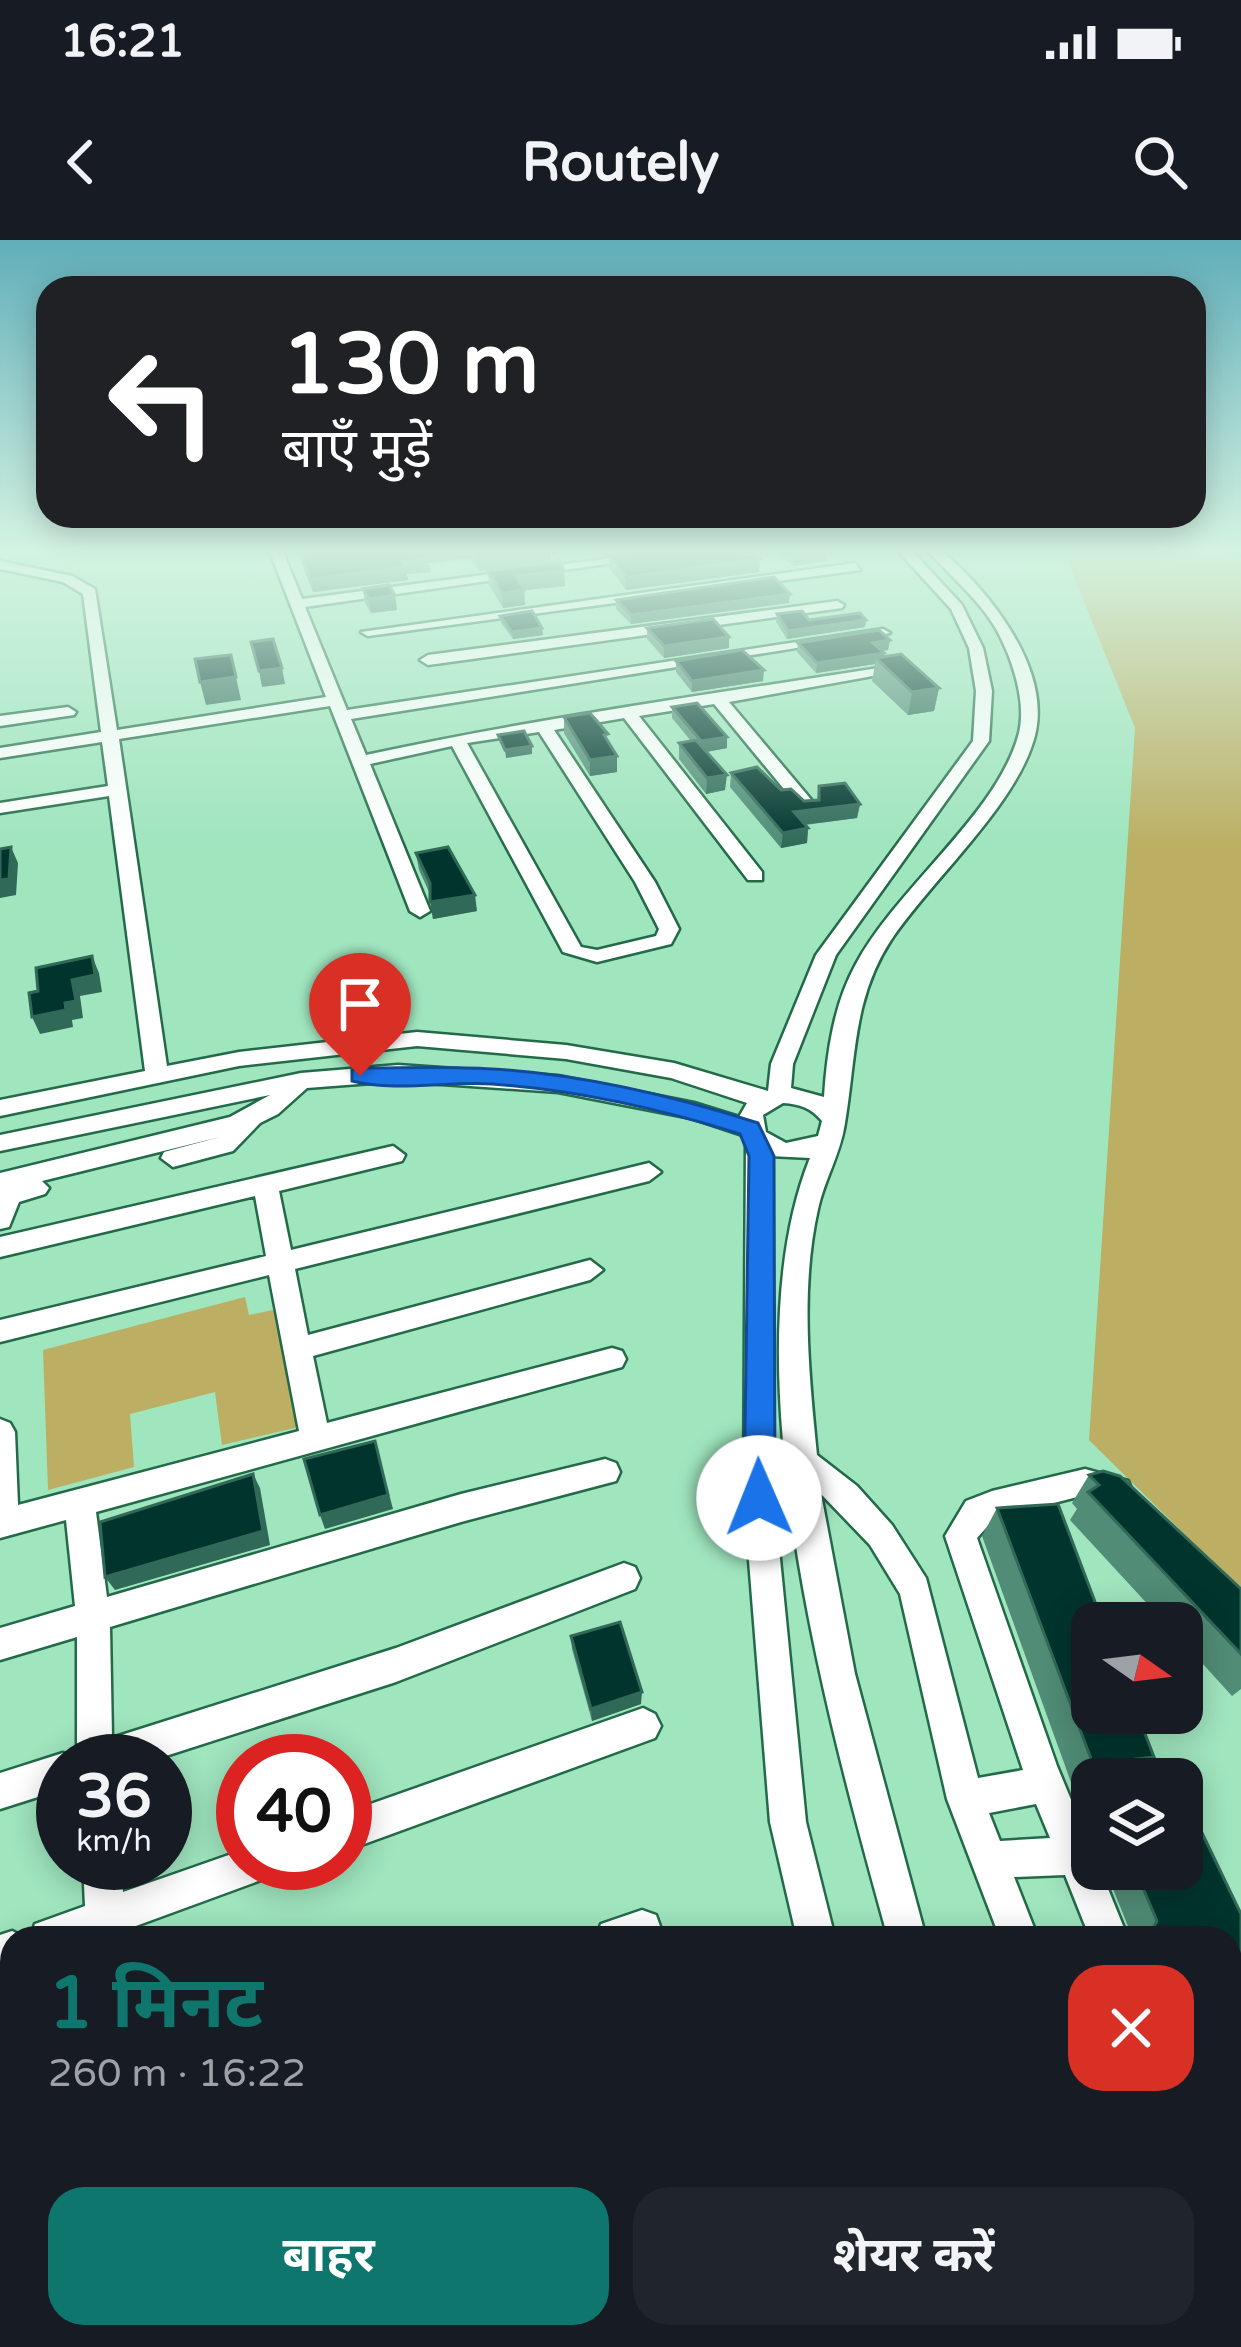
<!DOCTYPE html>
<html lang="hi">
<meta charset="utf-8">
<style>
:root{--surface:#171b24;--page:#20242c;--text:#f1f3f6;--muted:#9ea1a6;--accent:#0f766e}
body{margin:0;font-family:"Varela Round","Noto Sans Devanagari",sans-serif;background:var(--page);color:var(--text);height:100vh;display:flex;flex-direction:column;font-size:45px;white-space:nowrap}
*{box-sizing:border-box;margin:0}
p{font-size:39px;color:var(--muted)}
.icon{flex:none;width:66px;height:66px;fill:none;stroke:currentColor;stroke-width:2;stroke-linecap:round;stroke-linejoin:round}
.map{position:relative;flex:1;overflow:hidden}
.details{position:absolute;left:0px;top:1686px;width:1242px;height:423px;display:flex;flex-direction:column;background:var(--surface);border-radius:36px 36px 0 0;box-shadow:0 6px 30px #0003}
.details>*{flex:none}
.hud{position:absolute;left:36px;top:36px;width:1170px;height:252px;border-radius:36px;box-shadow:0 6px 30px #0003;background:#202124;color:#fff;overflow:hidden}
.needle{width:78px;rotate:104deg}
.controls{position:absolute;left:1071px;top:1362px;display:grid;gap:24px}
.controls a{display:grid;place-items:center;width:132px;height:132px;border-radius:24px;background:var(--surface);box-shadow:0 6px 30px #0003;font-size:60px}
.speed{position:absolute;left:36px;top:1494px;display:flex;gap:24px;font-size:60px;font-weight:700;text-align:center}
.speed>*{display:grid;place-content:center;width:156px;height:156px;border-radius:50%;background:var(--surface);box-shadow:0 6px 30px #0003;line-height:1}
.speed small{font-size:30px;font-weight:400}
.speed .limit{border:18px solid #d22;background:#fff;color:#111}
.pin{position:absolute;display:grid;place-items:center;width:102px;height:102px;color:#fff;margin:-123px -51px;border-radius:50% 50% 50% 0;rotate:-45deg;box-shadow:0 0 12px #0007}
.pin .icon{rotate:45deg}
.me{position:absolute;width:132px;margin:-66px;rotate:359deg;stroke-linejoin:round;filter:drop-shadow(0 0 9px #0008)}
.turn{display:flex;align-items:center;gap:42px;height:252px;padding:0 48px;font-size:54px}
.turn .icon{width:156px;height:156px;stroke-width:2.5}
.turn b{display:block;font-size:84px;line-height:102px}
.round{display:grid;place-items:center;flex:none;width:126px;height:126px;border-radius:36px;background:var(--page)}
.headline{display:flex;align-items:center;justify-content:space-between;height:204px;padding:0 48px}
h1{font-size:72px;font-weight:700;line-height:90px;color:var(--accent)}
.cta{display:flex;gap:24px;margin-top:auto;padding:24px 48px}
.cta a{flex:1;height:138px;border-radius:36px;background:var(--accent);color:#fff;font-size:48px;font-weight:700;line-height:138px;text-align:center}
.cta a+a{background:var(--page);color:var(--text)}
.status{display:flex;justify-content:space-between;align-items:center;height:84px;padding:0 60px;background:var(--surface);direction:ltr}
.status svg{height:33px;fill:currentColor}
header{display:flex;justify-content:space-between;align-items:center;height:156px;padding:0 48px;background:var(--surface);font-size:54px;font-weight:700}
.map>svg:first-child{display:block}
.green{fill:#bcae63}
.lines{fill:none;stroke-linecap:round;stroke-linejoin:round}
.stream{stroke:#34a572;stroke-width:4.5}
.minor-casing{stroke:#236a49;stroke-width:5}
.minor{fill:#fff;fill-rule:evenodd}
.wall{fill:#508c76}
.shaded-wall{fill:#306958}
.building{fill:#00342d;stroke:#306958;stroke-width:3}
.route{fill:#1a73e8;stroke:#114b97;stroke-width:3}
</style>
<div class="status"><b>16:21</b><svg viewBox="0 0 49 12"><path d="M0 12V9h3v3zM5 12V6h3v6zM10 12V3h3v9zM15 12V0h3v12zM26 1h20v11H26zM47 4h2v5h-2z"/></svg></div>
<header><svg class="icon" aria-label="back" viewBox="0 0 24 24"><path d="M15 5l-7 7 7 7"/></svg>Routely<svg class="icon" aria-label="search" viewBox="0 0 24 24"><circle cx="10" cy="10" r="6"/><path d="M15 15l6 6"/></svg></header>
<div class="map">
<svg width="1241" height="2107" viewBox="0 0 1241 2107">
<rect width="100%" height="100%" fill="#9fe5be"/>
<g class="green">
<polygon points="1064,312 1241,312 1241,1350 1089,1200 1135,488"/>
<polygon points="245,1057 249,1075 283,1068 308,1185 222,1205 215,1152 130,1174 134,1227 48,1250 43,1110"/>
<polygon points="12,1943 12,2097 96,2097 97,2107 0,2107 0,1948"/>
</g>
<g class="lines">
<polyline class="stream" points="1227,312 1241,315"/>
<g class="minor-casing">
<g id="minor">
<path d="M270,312H283L302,359L656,312H691L305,367L347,470L883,389L890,393L351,479L366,515C542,477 720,453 898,425L906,430L729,462L814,563V571H802L714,464L639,476L762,632V640H748L624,478L554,490L655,642L679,689L671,704L597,722L563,712L452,506L370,524L430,671L420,677L410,671L330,466L119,499L167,826L239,812L417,792L566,805L674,823L768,851L771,824L816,715L973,501L976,451L969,408L951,369L899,312H913L962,365L983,408L992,451L989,501L836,715L793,824L791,848L824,857C827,811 834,764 856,724C897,647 998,574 1019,493C1027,460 1011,415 995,387C977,357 951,337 929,312H943C988,351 1049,425 1036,491C1022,560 931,640 891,700C853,758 856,817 845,883C841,913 824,940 818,969C800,1048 809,1136 817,1215L857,1246L892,1285L926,1338L978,1538L1023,1530L945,1296L966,1261L992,1251L1085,1229L1128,1241L1132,1251L1128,1261L1117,1265L1085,1255L995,1278L977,1298L1057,1526L1092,1610V1629H1100L1128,1698H1090L1065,1635L1014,1637L1038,1698H1000L947,1559L900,1354L870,1305L821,1254L855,1434L926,1698H888C830,1488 727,1125 810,918L770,916L774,1258L806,1582L835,1698H797L770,1582L744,1258L746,900L742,895L691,878L558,852L398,841L307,848L278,874L260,883L233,911L173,927L161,918L164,912L220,897L42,941L49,948L45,954L19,962L9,987L0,989V933L230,877L270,855L0,911V895L301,833L398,825L558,836L694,863L739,877L747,863L671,838L566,819L417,806L239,826L0,876V860L145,831L109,556L0,573V563L108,546L102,502L0,518V508L101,492L83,354L63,342L0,329V321L72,336L95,349L117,490L326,457ZM539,492L635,642L659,689L656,696L597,710L581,707L467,503ZM783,863C800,864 811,868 822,881L818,896L786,903L766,892L763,875ZM1036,1564L1050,1598L1000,1601L989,1573Z"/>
<polygon points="855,323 860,330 368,396 361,392"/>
<polygon points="837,361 844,365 842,368 428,425 420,420 428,415"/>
<polygon points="68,467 76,472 74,475 0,486 0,476"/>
<polygon points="393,906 405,915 402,921 279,951 291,1010 649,923 661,932 649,941 295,1029 308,1095 590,1020 603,1030 590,1040 313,1116 327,1183 612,1108 622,1111 626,1119 622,1127 96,1272 107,1357 461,1254 605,1219 616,1223 620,1232 616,1241 461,1282 110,1387 112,1498 396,1408 624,1323 635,1327 640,1338 635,1349 396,1442 150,1521 77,1521 77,1397 0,1420 0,1388 75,1366 66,1280 0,1298 0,1179 10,1183 15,1192 18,1265 299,1191 269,1035 0,1102 0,1080 266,1016 255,956 0,1017 0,997"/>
<polygon points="643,1468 655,1474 661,1486 655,1498 345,1611 345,1573"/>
<polygon points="63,1513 77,1521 63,1521 63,1549 0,1569 0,1533"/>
<polygon points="243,1610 243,1623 278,1623 272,1636 125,1690 125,1698 30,1698 35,1684 85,1666 83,1623 121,1623 123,1652"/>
<polygon points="642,1670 656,1675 661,1689 658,1698 596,1698 601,1684"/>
<polygon points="12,1691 26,1698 12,1698 12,1731 0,1735 0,1695"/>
<polygon points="1230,1963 1241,1967 1240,2032 1230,2028"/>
<polygon points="108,2097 154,2097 155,2107 109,2107"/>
<polygon points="669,2097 732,2097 728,2107 665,2107"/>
<polygon points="896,2097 942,2097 945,2107 899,2107"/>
<polygon points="1011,2097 1058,2097 1062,2107 1015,2107"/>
<polygon points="1160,2097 1207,2097 1211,2107 1164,2107"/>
</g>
</g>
<use href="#minor" class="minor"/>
</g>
<g class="wall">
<polygon points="299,312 569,312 551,314 551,321 479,331 469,318 429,323 430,332 407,334 408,340 313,352 301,323"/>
<polygon points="777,312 827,312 826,321 793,326"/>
<polygon points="743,314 760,319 759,332 626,350 609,328 609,315"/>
<polygon points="488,331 565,346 524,350 525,365 503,368 489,345"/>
<polygon points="363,349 395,355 397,370 371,373 365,363"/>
<polygon points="616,360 789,363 631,384 616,369"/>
<polygon points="777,374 809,380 866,380 865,387 787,399 776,382"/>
<polygon points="500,376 543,395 513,399 501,383"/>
<polygon points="647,388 729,408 664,418 647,399"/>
<polygon points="890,400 888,410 882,411 884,413 884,417 939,448 934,471 908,475 872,441 875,424 816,433 797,412 798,403"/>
<polygon points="676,421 763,441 692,452 676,432"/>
<polygon points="672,467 727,508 706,512 725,550 706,554 679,519 679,503 691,501 672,478"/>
<polygon points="564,477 608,503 617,516 617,532 590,536 564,493"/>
<polygon points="731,533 781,550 804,561 817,560 819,546 860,564 857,578 805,585 808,588 807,603 781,608 730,547"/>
<polygon points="416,613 477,671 433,679 430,654 419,630"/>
<polygon points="1089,1235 1241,1349 1241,1449 1232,1456 1182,1401 1182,1383 1165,1383 1070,1280 1077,1269 1072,1263"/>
<polygon points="997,1268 1154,1517 1131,1538 1092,1539 1092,1543 1072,1545 982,1296"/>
<polygon points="571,1396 641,1464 592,1481 572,1409"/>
<polygon points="1105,1629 1182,1629 1241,1674 1241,1950 1233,1951 1230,1947 1230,1698 1131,1698 1132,1696"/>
</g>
<g class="shaded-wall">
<polygon points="424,312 469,312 469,318 429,323 430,332 407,334 408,340 313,352 310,339 403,322"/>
<polygon points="525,312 569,312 551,314 551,321 479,331 478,318"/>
<polygon points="802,312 827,312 826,321 793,326 795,313"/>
<polygon points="760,319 759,332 626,350 626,337"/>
<polygon points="564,331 565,346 516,351 516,336"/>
<polygon points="524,350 525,365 503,368 502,353"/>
<polygon points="790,354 789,363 631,384 631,375"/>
<polygon points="395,355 397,370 371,373 369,359"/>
<polygon points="866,380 865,387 787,399 788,391"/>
<polygon points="542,388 543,395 513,399 512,392"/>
<polygon points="729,397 729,408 664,418 664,406"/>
<polygon points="890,400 888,410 872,412 873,403"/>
<polygon points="884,413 883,423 876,418 875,424 816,433 817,423"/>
<polygon points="282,428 285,444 262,447 259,431"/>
<polygon points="764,430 763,441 692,452 692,441"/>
<polygon points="236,437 241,460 206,465 200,442"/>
<polygon points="939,448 934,471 908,475 912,452"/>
<polygon points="727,497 727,508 701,513 701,501"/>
<polygon points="532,506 532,514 506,518 505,510"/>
<polygon points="617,516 617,532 590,536 590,520"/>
<polygon points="727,535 725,550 706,554 707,538"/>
<polygon points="860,564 857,578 793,586 794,572"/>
<polygon points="808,588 807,603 781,608 783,593"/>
<polygon points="11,607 18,623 16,655 0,658 0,640"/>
<polygon points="475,655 477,671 433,679 430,662"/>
<polygon points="92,716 99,733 102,752 80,756 83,778 72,780 73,787 40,794 32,777 65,763 72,740"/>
<polygon points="379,1216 393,1269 325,1289 320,1275"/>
<polygon points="253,1234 260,1248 270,1305 115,1350 105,1337"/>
<polygon points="642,1452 641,1464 592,1481 591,1469"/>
</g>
<g class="building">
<polygon points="300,312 425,312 429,319 403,322 406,327 310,339"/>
<polygon points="473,312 525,312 478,318"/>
<polygon points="633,312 739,312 743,314 753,313 760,319 626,337 609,315"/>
<polygon points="559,321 564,331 516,336 524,350 502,353 488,331"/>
<polygon points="774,337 790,354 631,375 616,360"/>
<polygon points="389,345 395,355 369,359 363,349"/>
<polygon points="532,371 542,388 512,392 500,376"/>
<polygon points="802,371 809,380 860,373 866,380 788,391 777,374"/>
<polygon points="713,379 729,397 664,406 647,388"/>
<polygon points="879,390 890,400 873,403 884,413 817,423 798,403"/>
<polygon points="273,399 282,428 259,431 251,402"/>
<polygon points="742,410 764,430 692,441 676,421"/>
<polygon points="901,414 939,448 912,452 876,418"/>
<polygon points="231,415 236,437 200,442 195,419"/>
<polygon points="697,463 727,497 701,501 672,467"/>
<polygon points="590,473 608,494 604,495 617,516 590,520 564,477"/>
<polygon points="524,491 532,506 505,510 498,495"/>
<polygon points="696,500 727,535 707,538 679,503"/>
<polygon points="757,527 781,550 791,549 804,561 819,560 819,546 845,543 860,564 794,572 808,588 783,593 731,533"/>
<polygon points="11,607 9,639 0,640 0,609"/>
<polygon points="448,607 475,655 430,662 430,643 416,613"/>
<polygon points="92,716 95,735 72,740 76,761 65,763 66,770 32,777 29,753 38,751 36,728"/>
<polygon points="375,1201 388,1255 320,1275 304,1219"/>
<polygon points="1103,1231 1120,1236 1241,1349 1241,1414 1088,1252 1099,1245 1089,1235"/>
<polygon points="253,1234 263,1291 105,1337 100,1282"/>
<polygon points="1058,1264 1103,1383 1092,1383 1092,1473 1137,1473 1154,1517 1093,1524 997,1268"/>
<polygon points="620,1382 642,1452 591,1469 571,1396"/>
<polygon points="1190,1568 1241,1674 1241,1881 1230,1867 1230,1698 1157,1698 1154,1687 1157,1681 1135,1629 1182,1629 1182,1570"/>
<polygon points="557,2097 647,2097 628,2107 560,2107"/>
</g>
<linearGradient id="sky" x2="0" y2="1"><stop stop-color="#60aeb9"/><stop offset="0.51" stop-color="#d4f3e2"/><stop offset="1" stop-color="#d4f3e2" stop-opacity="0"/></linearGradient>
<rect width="1241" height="607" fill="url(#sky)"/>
<path class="route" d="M360,828C404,828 448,826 492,829C581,834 673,856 758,883L774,916L775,1258L770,1268L759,1272L748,1268L744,1258L749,916L740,894C661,869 575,850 492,844C447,841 396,852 352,841V830Z"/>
</svg>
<div class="controls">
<a><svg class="needle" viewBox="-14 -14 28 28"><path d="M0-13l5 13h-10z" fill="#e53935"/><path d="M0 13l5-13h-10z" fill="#9ea1a6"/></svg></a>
<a><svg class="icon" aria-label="layers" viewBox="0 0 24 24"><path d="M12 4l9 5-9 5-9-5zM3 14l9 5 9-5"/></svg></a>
</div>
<div class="speed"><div>36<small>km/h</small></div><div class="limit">40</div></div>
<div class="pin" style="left:360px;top:836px;background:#d93025"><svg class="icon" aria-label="arrive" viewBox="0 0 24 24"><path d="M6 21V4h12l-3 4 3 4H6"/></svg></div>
<svg class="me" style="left:759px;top:1258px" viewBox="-20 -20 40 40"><circle r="19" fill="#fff"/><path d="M0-13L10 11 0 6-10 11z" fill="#1a73e8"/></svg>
<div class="hud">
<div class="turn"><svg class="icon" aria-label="left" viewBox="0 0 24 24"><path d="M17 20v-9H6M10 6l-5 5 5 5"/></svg><div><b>130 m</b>बाएँ मुड़ें</div></div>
</div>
<section class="details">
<div class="headline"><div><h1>1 मिनट</h1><p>260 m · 16:22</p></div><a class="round" style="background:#d93025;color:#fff"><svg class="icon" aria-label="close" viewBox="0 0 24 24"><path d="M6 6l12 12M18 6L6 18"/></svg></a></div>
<div class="cta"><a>बाहर</a><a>शेयर करें</a></div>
</section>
</div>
